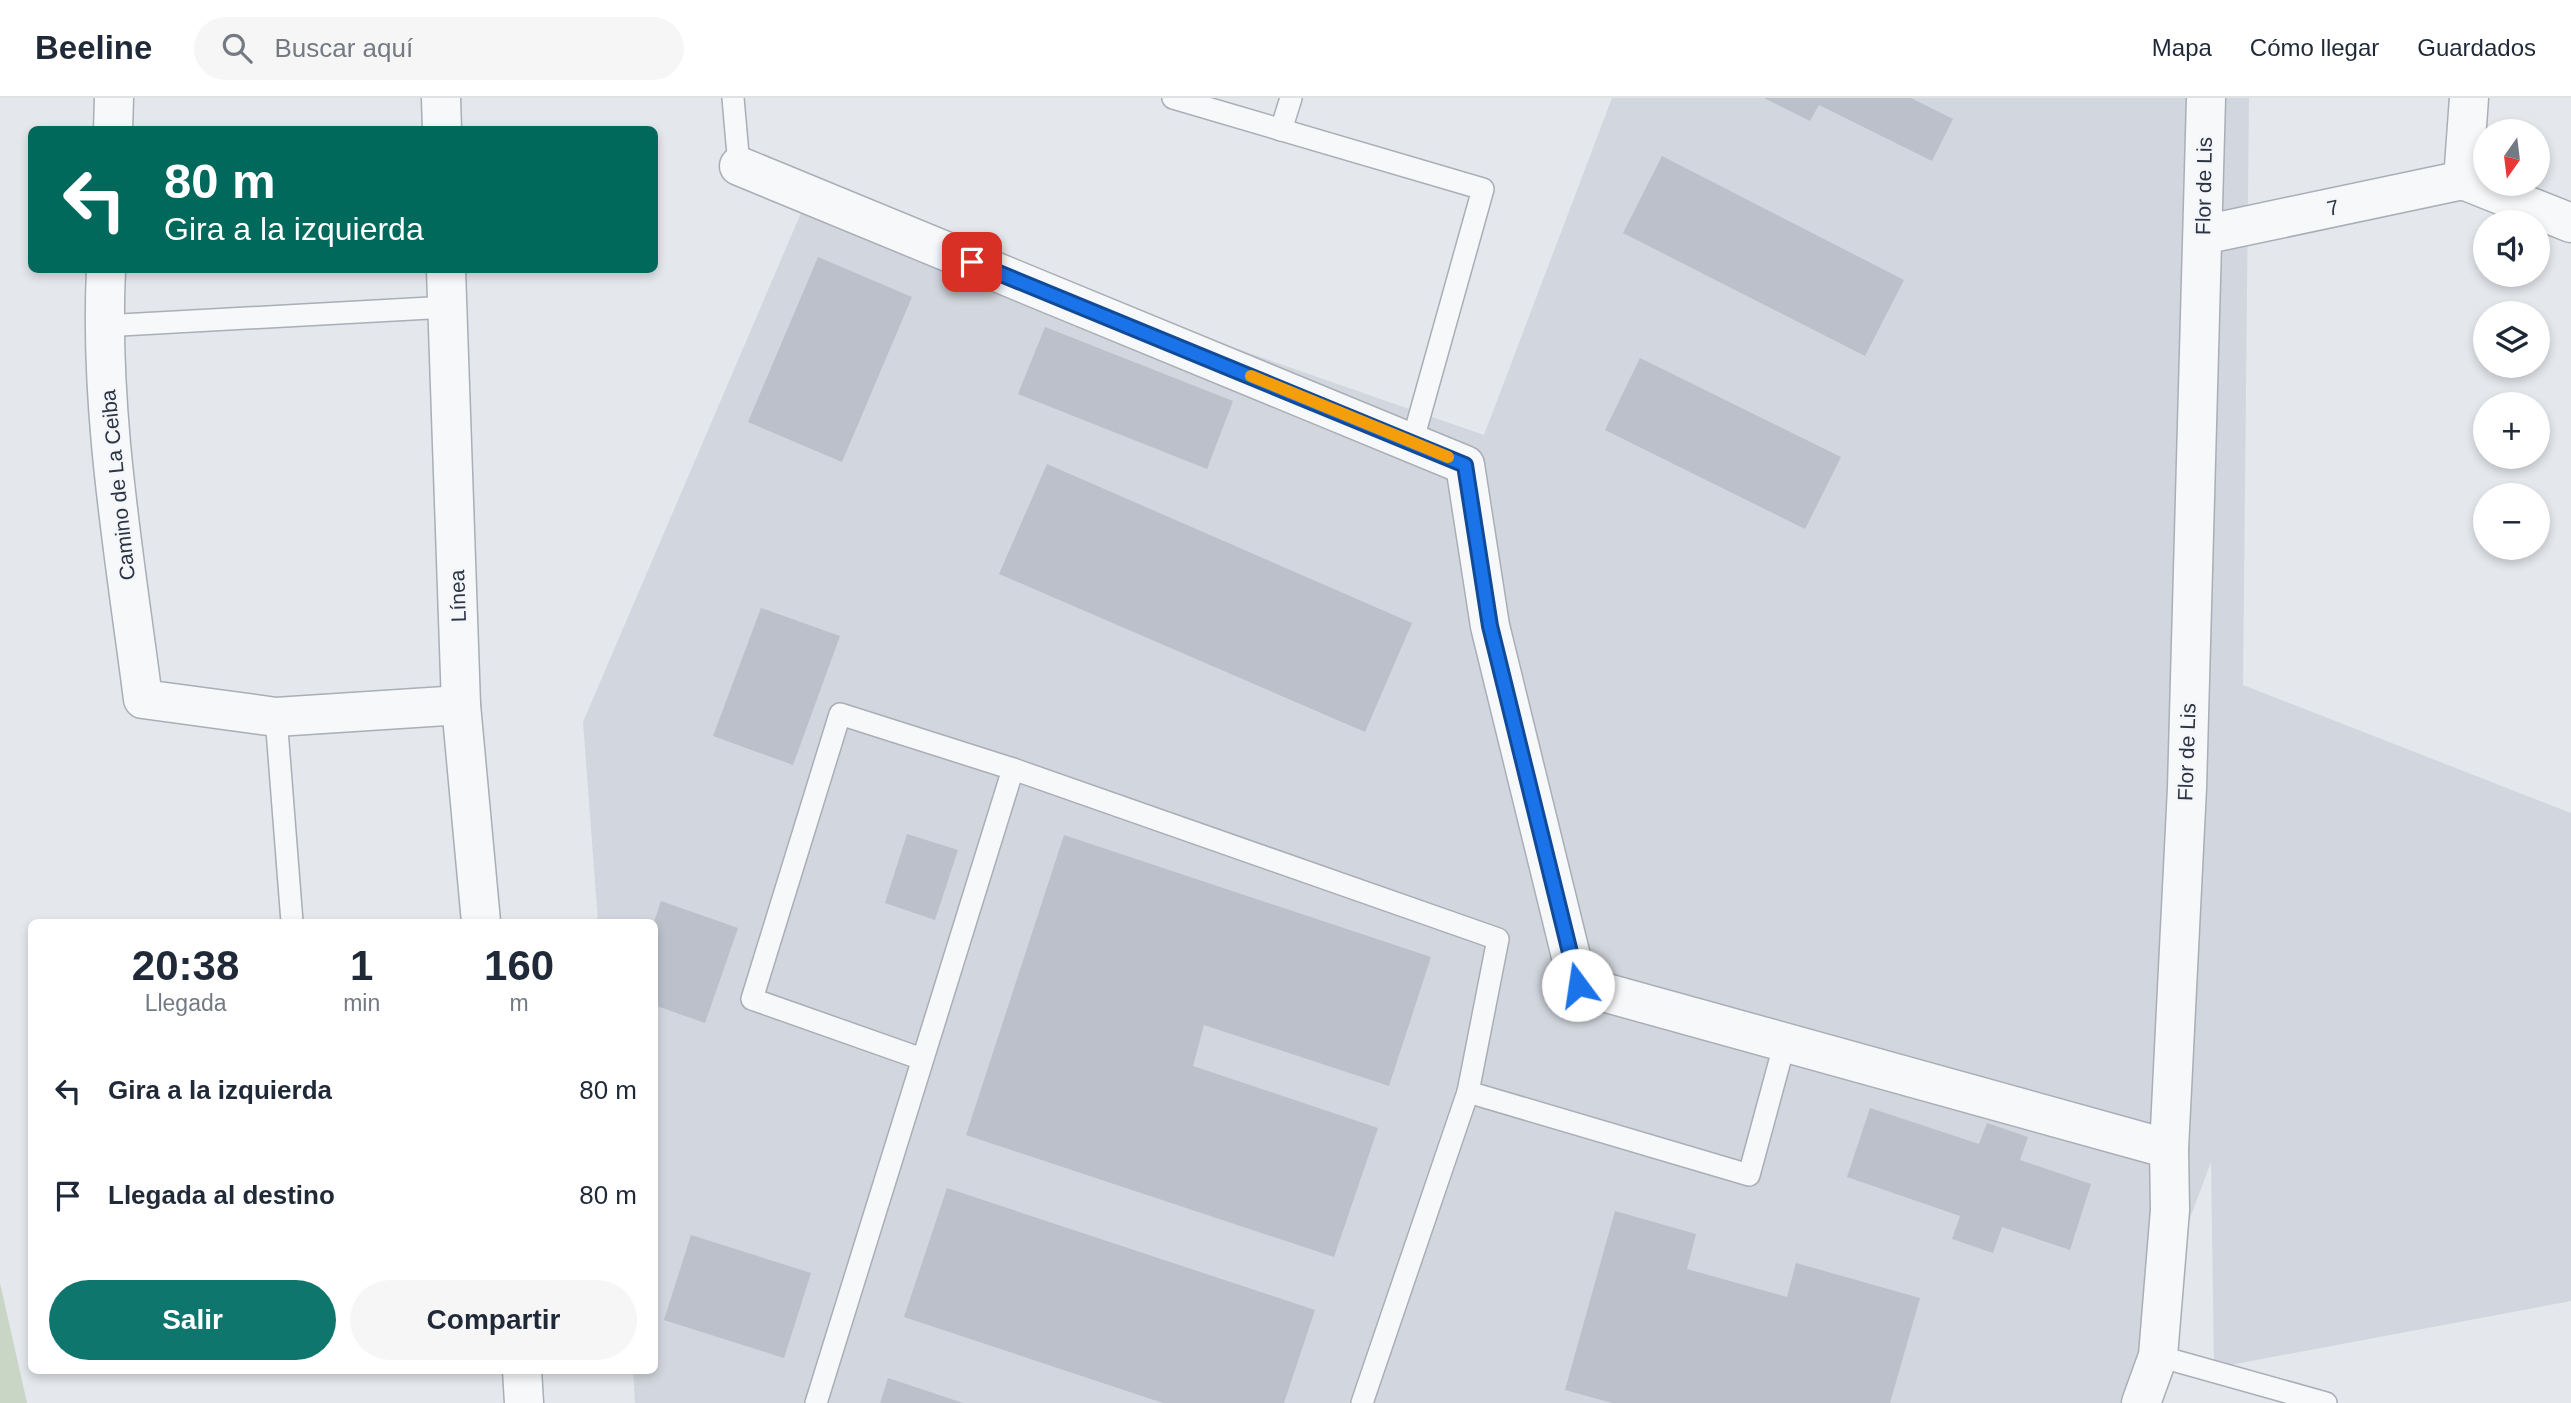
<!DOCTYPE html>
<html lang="es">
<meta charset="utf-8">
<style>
:root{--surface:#fff;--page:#f6f6f7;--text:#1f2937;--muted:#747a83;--line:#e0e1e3;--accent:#0f766e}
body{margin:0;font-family:Arial,sans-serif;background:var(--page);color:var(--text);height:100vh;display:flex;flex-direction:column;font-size:26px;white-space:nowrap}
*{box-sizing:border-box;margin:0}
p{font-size:23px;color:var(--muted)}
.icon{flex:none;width:38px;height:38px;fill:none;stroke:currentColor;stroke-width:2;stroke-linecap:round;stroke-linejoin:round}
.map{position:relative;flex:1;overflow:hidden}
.details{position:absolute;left:28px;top:821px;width:630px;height:455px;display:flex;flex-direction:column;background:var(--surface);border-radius:10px;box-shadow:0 4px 10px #0003}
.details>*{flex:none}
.banner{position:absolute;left:28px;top:28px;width:630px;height:147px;border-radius:10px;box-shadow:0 4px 10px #0003;background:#00695c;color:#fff;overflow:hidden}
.needle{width:46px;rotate:194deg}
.controls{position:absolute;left:2473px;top:21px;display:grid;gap:14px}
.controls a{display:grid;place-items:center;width:77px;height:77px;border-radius:50%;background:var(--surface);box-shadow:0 4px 10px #0003;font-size:35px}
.pin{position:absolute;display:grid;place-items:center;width:60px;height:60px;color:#fff;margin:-30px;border-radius:14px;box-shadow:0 4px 10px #0006}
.me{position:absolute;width:77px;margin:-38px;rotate:346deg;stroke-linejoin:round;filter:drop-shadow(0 0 5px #0008)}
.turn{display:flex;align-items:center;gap:24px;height:147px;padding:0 21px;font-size:32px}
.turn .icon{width:91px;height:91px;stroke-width:2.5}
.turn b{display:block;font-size:49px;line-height:60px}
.eta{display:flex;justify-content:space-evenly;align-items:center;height:119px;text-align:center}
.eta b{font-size:42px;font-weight:700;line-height:49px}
.button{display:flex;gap:14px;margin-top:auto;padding:14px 21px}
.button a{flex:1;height:80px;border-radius:42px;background:var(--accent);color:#fff;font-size:28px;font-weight:700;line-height:80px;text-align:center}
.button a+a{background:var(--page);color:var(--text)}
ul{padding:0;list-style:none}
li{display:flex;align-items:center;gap:21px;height:105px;padding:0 21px}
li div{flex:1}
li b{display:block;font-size:26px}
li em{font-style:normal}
header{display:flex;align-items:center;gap:42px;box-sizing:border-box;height:98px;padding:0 35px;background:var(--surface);border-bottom:2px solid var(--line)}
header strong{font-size:33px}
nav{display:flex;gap:38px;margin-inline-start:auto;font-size:24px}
.search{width:490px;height:63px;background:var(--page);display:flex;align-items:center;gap:18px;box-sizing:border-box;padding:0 24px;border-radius:38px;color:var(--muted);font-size:26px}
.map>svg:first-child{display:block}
.built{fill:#d2d6de}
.green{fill:#c9d6c5}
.building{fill:#bbc0ca}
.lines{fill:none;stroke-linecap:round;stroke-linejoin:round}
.service-casing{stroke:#a9aeb7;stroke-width:24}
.minor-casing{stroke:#a9aeb7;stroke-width:41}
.service{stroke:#f7f8fa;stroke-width:21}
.minor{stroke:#f7f8fa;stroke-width:38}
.route-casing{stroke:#114b97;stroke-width:18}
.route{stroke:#1a73e8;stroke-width:12}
.slow{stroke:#f59e0b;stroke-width:12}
.labels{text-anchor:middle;stroke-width:5;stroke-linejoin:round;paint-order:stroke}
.street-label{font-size:21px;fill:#2b3445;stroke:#f4f6f9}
</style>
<header>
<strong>Beeline</strong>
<div class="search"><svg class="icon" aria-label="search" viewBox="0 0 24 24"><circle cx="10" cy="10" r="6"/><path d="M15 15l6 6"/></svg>Buscar aquí</div>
<nav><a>Mapa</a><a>Cómo llegar</a><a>Guardados</a></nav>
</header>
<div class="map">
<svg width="2571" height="1305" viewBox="0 0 2571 1305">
<rect width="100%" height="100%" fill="#e4e7ec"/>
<polygon class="built" points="1612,0 2249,0 2243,587 2571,715 2571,1203 2214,1270 2211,1064 2121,1305 635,1305 633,1272 654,1272 654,824 598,824 583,624 807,101 1484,337"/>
<polygon class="green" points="0,1185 27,1305 0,1305"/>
<g class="building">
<polygon points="1764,0 1911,0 1953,21 1932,63 1819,7 1810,23"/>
<polygon points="1662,58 1904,182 1865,258 1623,135"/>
<polygon points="818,159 912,199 842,364 748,324"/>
<polygon points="1045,229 1233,303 1207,371 1018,296"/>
<polygon points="1640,260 1841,359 1805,431 1605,332"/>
<polygon points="1047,366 1412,525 1365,634 999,476"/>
<polygon points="761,510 840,538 793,667 713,638"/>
<polygon points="907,736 958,752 935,822 885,805"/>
<polygon points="1064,737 1431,859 1389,988 1204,927 1193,968 1378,1030 1334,1159 966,1037"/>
<polygon points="661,803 738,830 705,925 654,907 654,824"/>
<polygon points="1870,1010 1979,1046 1987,1025 2028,1039 2020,1062 2091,1086 2070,1152 2002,1129 1993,1155 1952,1141 1960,1118 1847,1079"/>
<polygon points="947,1090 1315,1212 1284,1305 1163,1305 904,1219"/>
<polygon points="1615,1113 1696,1136 1687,1171 1787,1199 1796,1165 1920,1200 1890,1305 1612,1305 1565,1292"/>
<polygon points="691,1137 811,1175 784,1260 664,1222"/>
<polygon points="888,1280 963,1305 880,1305"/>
</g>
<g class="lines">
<g class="service-casing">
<g id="service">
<polyline points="733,0 739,68"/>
<polyline points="1173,0 1483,91 1412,345"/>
<polyline points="1281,32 1291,0"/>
<polyline points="103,228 448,209"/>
<polyline points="276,619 292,824"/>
<polyline points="922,961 752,901 840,616 1013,671"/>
<polyline points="1468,994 1749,1077 1785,944"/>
<polyline points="2158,1258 2326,1305"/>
<polyline points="816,1305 1013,671 1498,841 1468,994 1362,1305"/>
</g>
</g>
<g class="minor-casing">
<g id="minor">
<polyline points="441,0 442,32"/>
<polyline points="113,32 114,0"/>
<polyline points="739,68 1465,367 1490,528 1578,887 2169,1051"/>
<polyline points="2463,82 2469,0"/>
<polyline points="2203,137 2463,82 2571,125"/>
<path d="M106,172C99,315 125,460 143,601L276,619L461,607"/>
<polyline points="446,172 461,607 481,824"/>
<polyline points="522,1272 524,1305"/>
<polyline points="2141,1305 2158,1258 2170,1112 2169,1051 2187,690 2206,0"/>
</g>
</g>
<use href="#service" class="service"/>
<use href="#minor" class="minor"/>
</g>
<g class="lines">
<g class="route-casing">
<polyline id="route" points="972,164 1465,367 1490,528 1578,887"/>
</g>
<use href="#route" class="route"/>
<polyline class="slow" points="1251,278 1448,359"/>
</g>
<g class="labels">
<g class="street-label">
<text transform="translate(2204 88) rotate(-89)" y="7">Flor de Lis</text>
<text transform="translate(2333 110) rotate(-12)" y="7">7</text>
<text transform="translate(118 387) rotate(-96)" y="7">Camino de La Ceiba</text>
<text transform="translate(458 498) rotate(-92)" y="7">Línea</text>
<text transform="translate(2187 654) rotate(-88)" y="7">Flor de Lis</text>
</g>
</g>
</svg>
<div class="controls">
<a><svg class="needle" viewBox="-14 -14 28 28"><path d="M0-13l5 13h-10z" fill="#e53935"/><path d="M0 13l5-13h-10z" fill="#747a83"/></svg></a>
<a><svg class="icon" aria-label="sound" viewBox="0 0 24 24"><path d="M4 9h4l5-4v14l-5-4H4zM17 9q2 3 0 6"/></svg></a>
<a><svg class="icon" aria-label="layers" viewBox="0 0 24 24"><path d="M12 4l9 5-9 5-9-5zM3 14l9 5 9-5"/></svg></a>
<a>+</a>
<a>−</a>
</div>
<div class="pin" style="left:972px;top:164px;background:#d93025"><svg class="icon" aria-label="arrive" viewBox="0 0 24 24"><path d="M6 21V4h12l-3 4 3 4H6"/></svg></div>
<svg class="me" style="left:1578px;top:887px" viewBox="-20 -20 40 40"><circle r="19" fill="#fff"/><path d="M0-13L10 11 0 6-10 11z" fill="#1a73e8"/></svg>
<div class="banner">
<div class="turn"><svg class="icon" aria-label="left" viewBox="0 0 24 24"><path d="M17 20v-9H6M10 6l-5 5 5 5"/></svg><div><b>80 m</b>Gira a la izquierda</div></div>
</div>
<section class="details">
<div class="eta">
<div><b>20:38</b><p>Llegada</p></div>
<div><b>1</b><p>min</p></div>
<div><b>160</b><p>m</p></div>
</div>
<ul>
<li><svg class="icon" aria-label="left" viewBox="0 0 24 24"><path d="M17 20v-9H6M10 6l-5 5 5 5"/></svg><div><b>Gira a la izquierda</b></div><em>80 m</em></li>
<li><svg class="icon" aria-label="arrive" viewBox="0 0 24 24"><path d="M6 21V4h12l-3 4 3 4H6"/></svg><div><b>Llegada al destino</b></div><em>80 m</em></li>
</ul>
<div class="button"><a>Salir</a><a>Compartir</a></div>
</section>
</div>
